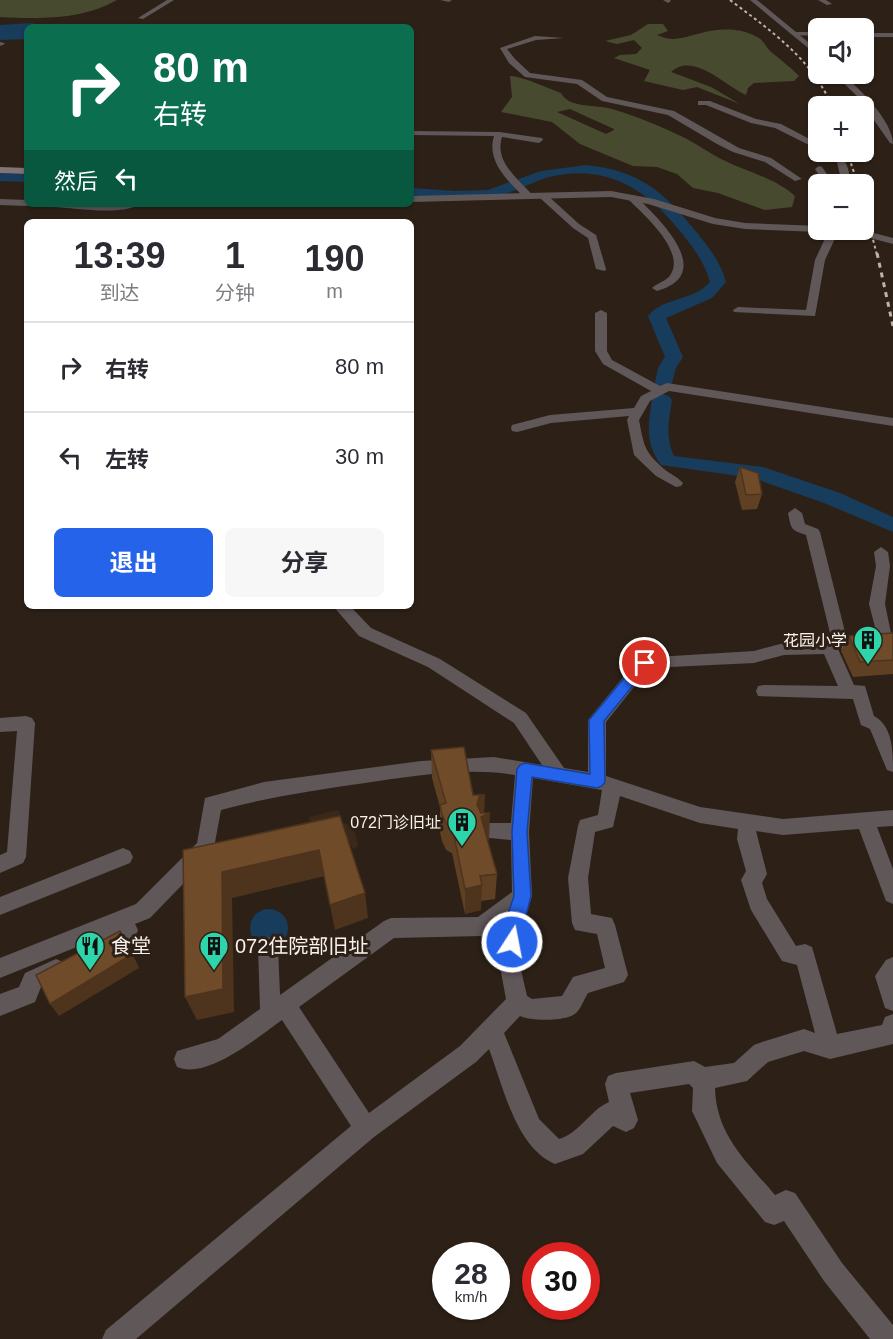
<!DOCTYPE html>
<html lang="zh">
<meta charset="utf-8">
<style>
:root{--surface:#fff;--page:#f7f7f7;--text:#2b2b33;--muted:#7c7c81;--line:#e1e1e2;--accent:#2563eb}
body{margin:0;font-family:Arial,"Noto Sans SC",sans-serif;background:var(--page);color:var(--text);height:100vh;display:flex;flex-direction:column;font-size:22px;white-space:nowrap}
*{box-sizing:border-box;margin:0}
p{font-size:20px;color:var(--muted)}
.icon{flex:none;width:33px;height:33px;fill:none;stroke:currentColor;stroke-width:2;stroke-linecap:round;stroke-linejoin:round}
.map{position:relative;flex:1;overflow:hidden}
.side{position:absolute;left:24px;top:219px;width:390px;height:390px;display:flex;flex-direction:column;background:var(--surface);border-radius:9px;box-shadow:0 2px 4px #0004}
.side>*{flex:none}
.guide{position:absolute;left:24px;top:24px;width:390px;height:183px;border-radius:9px;box-shadow:0 2px 4px #0004;background:#0b6e4f;color:#fff;overflow:hidden}
.buttons{position:absolute;left:808px;top:18px;display:grid;gap:12px}
.buttons a{display:grid;place-items:center;width:66px;height:66px;border-radius:9px;background:var(--surface);box-shadow:0 2px 4px #0004;font-size:30px}
.speed{position:absolute;left:432px;top:1242px;display:flex;gap:12px;font-size:30px;font-weight:700;text-align:center}
.speed>*{display:grid;place-content:center;width:78px;height:78px;border-radius:50%;background:var(--surface);box-shadow:0 2px 4px #0004;line-height:1}
.speed small{font-size:15px;font-weight:400}
.speed .limit{border:9px solid #d22;background:#fff;color:#111}
.pin{position:absolute;display:grid;place-items:center;width:51px;height:51px;color:#fff;margin:-26px;border:3px solid #fff;border-radius:50%;box-shadow:0 2px 6px #0007}
.me{position:absolute;width:66px;margin:-33px;rotate:11deg;stroke-linejoin:round;filter:drop-shadow(0 0 4px #0008)}
.turn{display:flex;align-items:center;gap:21px;height:126px;padding:0 30px;font-size:27px}
.turn .icon{width:78px;height:78px;stroke-width:2.5}
.turn b{display:block;font-size:42px;line-height:51px}
.then{display:flex;align-items:center;height:57px;padding:0 30px;background:#0003;gap:12px;font-size:22px}
.eta{display:flex;justify-content:space-evenly;align-items:center;height:102px;text-align:center}
.eta b{font-size:36px;font-weight:700;line-height:42px}
.primary-button{display:flex;gap:12px;margin-top:auto;padding:12px 30px}
.primary-button a{flex:1;height:69px;border-radius:9px;background:var(--accent);color:#fff;font-size:24px;font-weight:700;line-height:69px;text-align:center}
.primary-button a+a{background:var(--page);color:var(--text)}
ul{padding:0;list-style:none}
li{display:flex;align-items:center;gap:18px;height:90px;padding:0 30px;border-top:2px solid var(--line)}
li div{flex:1}
li b{display:block;font-size:22px}
li em{font-style:normal}
.map>svg:first-child{display:block}
.built{fill:#3a291a}
.green{fill:#484a2f;fill-rule:evenodd}
.water{fill:#183c5c}
.lines{fill:none;stroke-linecap:round;stroke-linejoin:round}
.river{fill:#183c5c;fill-rule:evenodd}
.minor{fill:#605759;fill-rule:evenodd}
.tertiary{fill:#605759;fill-rule:evenodd}
.secondary{fill:#817476;fill-rule:evenodd}
.rail-far1{stroke:#bcb3ab;stroke-width:2;stroke-dasharray:3 3;stroke-linecap:butt}
.rail{stroke:#bcb3ab;stroke-width:3;stroke-dasharray:5 5;stroke-linecap:butt}
.wall{fill:#604023}
.shaded-wall{fill:#4e341d}
.building{fill:#704b29;stroke:#4e341d;stroke-width:1.5}
.route{fill:#2563eb;stroke:#184099;stroke-width:1.5}
.labels{text-anchor:middle;stroke-width:6;stroke-linejoin:round;paint-order:stroke}
.poi-label{font-size:16px;fill:#faf2eb;stroke:#2d2117;text-anchor:end}
.near-poi-label{font-size:20px;fill:#faf2eb;stroke:#2d2117;text-anchor:start}
</style>
<div class="map">
<svg width="893" height="1339" viewBox="0 0 893 1339">
<rect width="100%" height="100%" fill="#2d2117"/>
<polygon class="built" points="338,810 343,823 353,826 358,846 353,849 346,838 312,837 309,817"/>
<g class="green">
<path d="M0,0H117C82,20 39,19 0,17Z"/>
<path d="M648,24H663L668,31L657,35C674,43 684,37 701,33C719,28 742,27 759,38C764,41 766,48 771,52C781,60 790,67 799,76L794,81L754,83L748,88L746,95C726,86 693,51 671,72L711,87L740,104L697,87L683,90L644,81L650,70L614,58L620,55L636,54L642,48L634,40L617,44L605,41L631,35Z"/>
<path d="M510,76C522,76 547,88 561,93C569,109 596,104 612,109C636,116 662,127 685,138C697,144 709,153 721,159C746,172 774,177 795,196L792,207L765,210L718,193L693,188L677,174L657,167L633,166L580,144L552,122L501,112L512,97ZM570,109L614,129V130L606,134L557,112Z"/>
</g>
<g class="water">
<polygon points="32,23 39,26 27,27 27,39 0,40 0,25"/>
<circle cx="269" cy="928" r="19"/>
</g>
<g class="lines">
<g class="river">
<path d="M586,165C640,170 665,193 698,234C710,249 721,263 726,282L712,298L666,318L683,357L676,368L671,386H657L655,382L658,368L665,357L648,316C663,297 694,301 710,282C704,259 688,241 674,224C642,185 600,164 549,177C529,183 510,195 489,198C463,202 437,198 411,196V188L455,191L488,190L541,171Z"/>
<polygon points="0,173 27,174 27,182 0,181"/>
<path d="M662,394L669,396L672,400C669,419 665,438 674,456L763,467L840,493L893,517V532L824,503L753,478L661,465C645,444 648,425 652,400L655,396Z"/>
</g>
<g class="minor">
<polygon points="167,0 174,0 143,19 138,18"/>
<polygon points="440,0 452,0 449,2"/>
<polygon points="663,0 670,0 671,1 668,3"/>
<polygon points="818,0 826,0 832,4 827,5"/>
<polygon points="794,32 819,32 819,36 792,35"/>
<rect x="864" y="33" width="29" height="4"/>
<polygon points="535,36 564,38 536,40 507,49 515,59 530,73 582,80 607,97 674,111 739,148 771,158 802,179 795,181 765,162 733,152 717,144 668,115 602,101 577,84 525,77 509,63 500,48"/>
<polygon points="0,42 4,43 5,44 0,46"/>
<polygon points="701,101 710,101 756,119 781,124 819,144 819,150 775,128 751,123 706,105 698,105 698,101"/>
<path d="M411,131L499,132L542,138L543,140L539,143L502,137C494,163 519,179 534,197L526,199C509,182 486,162 494,136L411,135Z"/>
<path d="M824,152C844,150 850,167 850,184H842L837,162Z"/>
<polygon points="819,166 822,167 831,180 838,184 825,184 815,169"/>
<polygon points="540,194 546,194 579,224 596,235 606,269 605,271 596,269 588,238 573,228 540,198"/>
<path d="M628,195H634C658,217 718,274 657,291L652,288C657,283 667,281 671,274C685,250 643,214 628,199Z"/>
<polygon points="829,230 839,230 825,260 815,316 734,312 733,310 738,307 806,310 815,260"/>
<path d="M601,310L607,313V351L612,360L660,386L667,383L893,418V426L669,391L650,401L639,420C644,446 644,451 664,469C670,474 678,477 683,483L681,486L676,487L656,476L634,455L627,420L629,416L551,423L517,432L512,431L511,428L512,425L550,415L634,408L641,396L651,391L603,364L595,351V313Z"/>
<path d="M795,508L802,513L805,524L818,529L820,532L846,636L877,635L869,604L876,566L874,552L881,547L888,552L890,566L885,604L893,643L886,647L838,649L854,685L865,686L874,716C893,726 893,752 893,772L887,770L870,729L861,725L853,699L758,696L756,691L758,686L764,685L838,686L824,654L784,655L754,663L649,668L606,722V776L700,807L783,819L893,810V826L877,827L893,869V904L886,901L859,829L783,835L756,831L767,874L762,883L767,899L796,946L805,944L812,947L837,1034L882,1025L885,1017L893,1014V1044L830,1059L804,1051L768,1062L747,1081L715,1088C716,1135 747,1162 775,1195L786,1190L795,1193L842,1263L893,1325V1339H870L824,1281L784,1221L774,1225L765,1222L717,1163L692,1111L693,1088L689,1084L630,1093L638,1120L634,1128L626,1132L613,1126L583,1154L555,1164C516,1148 503,1086 489,1049L476,1062L374,1137L136,1339H102L106,1330L351,1126L282,1020C258,1037 207,1080 177,1067L174,1059L177,1051L218,1039L260,1009L258,947L261,940L268,937L275,940L278,947L280,995L384,921L391,918L478,917L512,892L511,840L480,837L478,831L480,825L487,823H511L515,775C466,767 414,776 365,783C316,790 268,797 221,810L213,853L150,918L135,924L138,930L135,937L103,953L96,950L94,940L0,978V958L136,904L197,843L205,798L264,782L421,761L494,757L542,765L514,723L428,667L359,636L333,606H350L371,628L440,659L526,713L564,768L588,772V720L639,658L754,651L784,643L819,642L821,639L831,637L806,535C791,530 791,529 788,513ZM533,778L602,790L598,815L580,820L578,826L568,878L572,923L575,930L597,934L605,968L573,977L562,996L532,999L527,996L519,961L524,923L532,896L529,832ZM620,796L700,823L738,829L737,839L746,871L741,880L751,910L782,961L797,965L815,1033L804,1029L762,1042L754,1045L734,1063L705,1067L694,1061L616,1073L608,1076L605,1084L609,1102C590,1110 580,1133 559,1139L539,1119L504,1033L520,1016C530,1021 567,1022 576,1013C581,1009 584,999 588,993L624,982L628,975L615,925L612,918L591,914L588,878L595,832L613,827ZM505,921L499,961L506,999L460,1046L369,1113L299,1007L394,938L481,936Z"/>
<polygon points="26,716 32,718 35,723 26,857 23,863 0,873 0,855 7,852 17,731 0,732 0,718"/>
<polygon points="123,848 130,851 133,857 130,863 0,915 0,897"/>
<polygon points="893,957 893,1011 885,1008 875,976 886,960"/>
<polygon points="56,959 63,962 67,969 63,976 41,987 35,1002 0,1016 0,994 19,987 25,973"/>
</g>
<g class="tertiary">
<polygon points="750,0 757,0 819,51 819,57"/>
<path d="M834,74H842C859,88 893,121 893,144L890,143L857,96Z"/>
<polygon points="611,191 654,199 715,218 745,223 819,226 819,230 824,230 819,232 745,229 713,224 648,204 611,197 411,202 411,196"/>
<polygon points="0,199 27,200 27,204 31,204 27,206 0,205"/>
<path d="M48,204H139C123,216 74,208 53,207Z"/>
<polygon points="831,230 862,230 893,238 893,244 855,234 836,233"/>
</g>
<polygon class="secondary" points="0,167 27,168 27,174 0,173"/>
<g class="rail-far1">
<path d="M730,0C771,31 811,58 832,106"/>
<polyline points="847,152 858,184"/>
<polyline points="864,205 877,255"/>
</g>
<polyline class="rail" points="877,253 893,326"/>
</g>
<g class="wall">
<polygon points="740,467 762,494 757,509 742,510 735,482"/>
<polygon points="893,633 893,674 853,677 841,651 849,636"/>
<polygon points="431,750 473,795 484,813 489,840 488,840 497,874 495,899 481,901 481,910 465,914 452,853 446,850 442,841 440,832 440,807 432,778"/>
</g>
<g class="shaded-wall">
<polygon points="485,795 484,816 490,813 489,840 480,844 477,805 479,797"/>
<polygon points="319,850 325,876 232,898 234,1012 197,1020 185,997 222,872"/>
<polygon points="482,885 481,910 465,914 465,889"/>
<polygon points="365,893 368,918 335,930 330,905"/>
<polygon points="120,931 128,944 139,968 59,1016 50,1004"/>
</g>
<g class="building">
<polygon points="740,467 758,473 762,494 746,495"/>
<polygon points="893,633 893,660 860,662 849,636"/>
<polygon points="464,747 473,795 485,795 479,797 477,805 481,813 490,813 481,817 497,874 480,876 482,885 465,889 452,826 446,824 442,814 440,805 446,803 431,750"/>
<polygon points="340,816 365,893 330,905 319,850 222,872 223,989 185,997 183,850"/>
<polygon points="120,931 131,955 50,1004 36,975"/>
</g>
<polygon class="route" points="645,657 649,659 651,663 649,666 604,721 605,782 602,786 597,788 532,777 527,832 531,896 518,948 512,950 506,948 503,942 505,923 514,896 512,832 517,769 520,765 525,763 590,774 589,720 640,659"/>
<defs>
<g id="building-pin" transform="scale(1.5)"><path d="M0 17L-7.5 6A9.5 9.5 0 1 1 7.5 6Z" fill="#2dd5ab" stroke="#2d2117"/><path d="M-4-6H4V6H1V3H-1V6H-4ZM-2.5-4.3h1.7v1.8h-1.7ZM.8-4.3h1.7v1.8H.8ZM-2.5-1h1.7V.8h-1.7ZM.8-1h1.7V.8H.8Z" fill="#111"/></g>
<g id="restaurant-pin" transform="scale(1.5)"><path d="M0 17L-7.5 6A9.5 9.5 0 1 1 7.5 6Z" fill="#2dd5ab" stroke="#2d2117"/><path d="M-5-6h1v4h1v-4h1v4h1v-4h1v5L-1.5 .5V6h-2V.5L-5-1ZM5-6V6H3V1.5H1.5Q1.5-4 5-6Z" fill="#111"/></g>
</defs>
<g fill-rule="evenodd">
<use href="#building-pin" x="868" y="640"/>
<use href="#building-pin" x="462" y="822"/>
<use href="#restaurant-pin" x="90" y="946"/>
<use href="#building-pin" x="214" y="946"/>
</g>
<g class="labels">
<g class="poi-label">
<text x="847" y="646">花园小学</text>
<text x="441" y="828">072门诊旧址</text>
</g>
<g class="near-poi-label">
<text x="111" y="953">食堂</text>
<text x="235" y="953">072住院部旧址</text>
</g>
</g>
</svg>
<div class="buttons">
<a><svg class="icon" aria-label="sound" viewBox="0 0 24 24"><path d="M4 9h4l5-4v14l-5-4H4zM17 9q2 3 0 6"/></svg></a>
<a>+</a>
<a>−</a>
</div>
<div class="speed"><div>28<small>km/h</small></div><div class="limit">30</div></div>
<div class="pin" style="left:645px;top:663px;background:#d93025"><svg class="icon" aria-label="arrive" viewBox="0 0 24 24"><path d="M6 21V4h12l-3 4 3 4H6"/></svg></div>
<svg class="me" style="left:512px;top:942px" viewBox="-20 -20 40 40"><circle r="17" fill="#2563eb" stroke="#fff" stroke-width="3"/><path d="M0-11L8 9 0 5-8 9z" fill="#fff"/></svg>
<div class="guide">
<div class="turn"><svg class="icon" aria-label="right" viewBox="0 0 24 24"><path d="M7 20v-9h11M14 6l5 5-5 5"/></svg><div><b>80 m</b>右转</div></div>
<div class="then">然后<svg class="icon" aria-label="left" viewBox="0 0 24 24"><path d="M17 20v-9H6M10 6l-5 5 5 5"/></svg></div>
</div>
<section class="side">
<div class="eta">
<div><b>13:39</b><p>到达</p></div>
<div><b>1</b><p>分钟</p></div>
<div><b>190</b><p>m</p></div>
</div>
<ul>
<li><svg class="icon" aria-label="right" viewBox="0 0 24 24"><path d="M7 20v-9h11M14 6l5 5-5 5"/></svg><div><b>右转</b></div><em>80 m</em></li>
<li><svg class="icon" aria-label="left" viewBox="0 0 24 24"><path d="M17 20v-9H6M10 6l-5 5 5 5"/></svg><div><b>左转</b></div><em>30 m</em></li>
</ul>
<div class="primary-button"><a>退出</a><a>分享</a></div>
</section>
</div>
